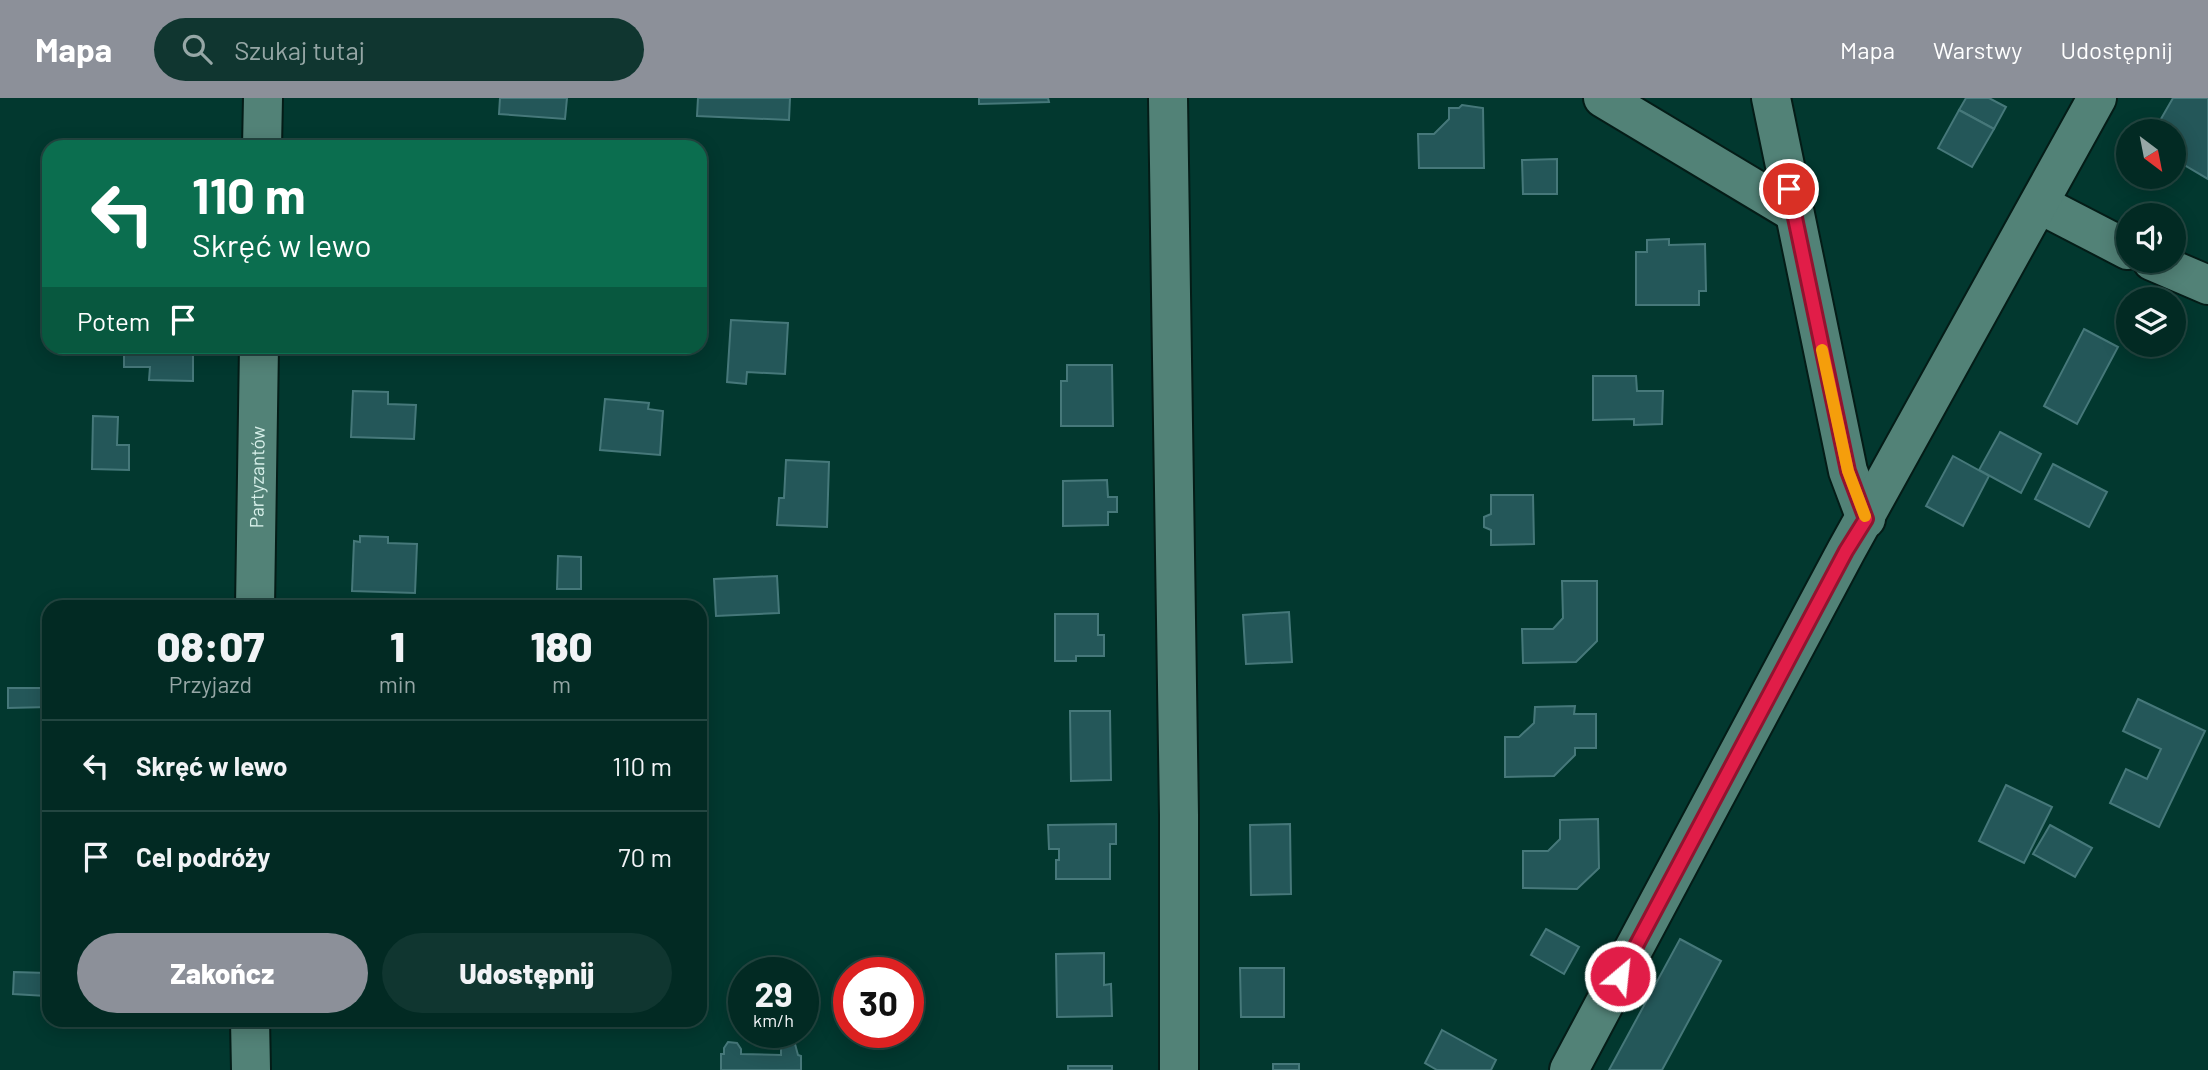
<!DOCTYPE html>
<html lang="pl">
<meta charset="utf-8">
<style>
:root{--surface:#022a23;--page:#103630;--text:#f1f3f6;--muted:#96a7a6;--line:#234641;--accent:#8c9099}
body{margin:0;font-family:Barlow,sans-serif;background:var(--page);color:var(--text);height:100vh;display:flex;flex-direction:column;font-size:26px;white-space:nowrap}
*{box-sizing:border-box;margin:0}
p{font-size:23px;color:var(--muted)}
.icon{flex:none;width:38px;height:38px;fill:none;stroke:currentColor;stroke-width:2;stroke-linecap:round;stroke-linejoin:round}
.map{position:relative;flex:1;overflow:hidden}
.drawer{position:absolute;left:42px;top:502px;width:665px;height:427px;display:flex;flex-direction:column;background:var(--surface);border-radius:21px;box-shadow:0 4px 18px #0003,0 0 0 2px var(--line)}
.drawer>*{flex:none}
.guide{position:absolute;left:42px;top:42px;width:665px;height:214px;border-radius:21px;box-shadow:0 4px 18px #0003,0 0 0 2px var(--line);background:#0b6e4f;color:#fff;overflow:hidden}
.needle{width:46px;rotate:148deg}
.controls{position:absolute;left:2116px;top:21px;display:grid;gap:14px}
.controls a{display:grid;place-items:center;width:70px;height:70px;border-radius:50%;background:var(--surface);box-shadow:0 4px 18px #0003,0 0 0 2px var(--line);font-size:35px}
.speed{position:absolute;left:728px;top:859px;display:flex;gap:14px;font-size:35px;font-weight:700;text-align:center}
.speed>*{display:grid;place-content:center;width:91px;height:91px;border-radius:50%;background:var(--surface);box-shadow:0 4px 18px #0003,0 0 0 2px var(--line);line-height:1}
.speed small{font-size:18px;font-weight:400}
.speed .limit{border:10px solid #d22;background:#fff;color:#111}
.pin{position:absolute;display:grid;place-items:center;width:60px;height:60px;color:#fff;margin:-30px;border:4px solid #fff;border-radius:50%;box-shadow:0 2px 7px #0007}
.me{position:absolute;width:77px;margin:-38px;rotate:28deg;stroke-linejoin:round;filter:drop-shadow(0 0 5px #0008)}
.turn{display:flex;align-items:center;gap:24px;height:147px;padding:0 35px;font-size:32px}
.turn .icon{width:91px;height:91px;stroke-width:2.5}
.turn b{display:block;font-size:49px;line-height:60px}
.then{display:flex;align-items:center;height:66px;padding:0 35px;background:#0003;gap:14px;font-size:26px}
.eta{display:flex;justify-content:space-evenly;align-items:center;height:119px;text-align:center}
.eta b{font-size:42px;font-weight:800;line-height:49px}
.cta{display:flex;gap:14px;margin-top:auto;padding:14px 35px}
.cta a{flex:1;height:80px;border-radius:42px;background:var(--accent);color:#fff;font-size:28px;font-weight:800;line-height:80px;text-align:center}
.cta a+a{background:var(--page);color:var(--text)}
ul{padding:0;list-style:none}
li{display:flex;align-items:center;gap:21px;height:91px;padding:0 35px;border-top:2px solid var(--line)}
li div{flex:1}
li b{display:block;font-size:26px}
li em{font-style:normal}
header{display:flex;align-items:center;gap:42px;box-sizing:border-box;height:98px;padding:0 35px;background:var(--accent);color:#fff}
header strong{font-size:33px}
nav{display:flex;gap:38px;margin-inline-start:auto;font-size:24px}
.search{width:490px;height:63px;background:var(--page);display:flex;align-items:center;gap:18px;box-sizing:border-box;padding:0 24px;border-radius:38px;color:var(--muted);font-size:26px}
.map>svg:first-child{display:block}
.building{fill:#245759;stroke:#46787a;stroke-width:2}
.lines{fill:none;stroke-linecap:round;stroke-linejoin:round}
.minor-casing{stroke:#041c17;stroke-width:42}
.minor{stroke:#528277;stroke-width:38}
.route-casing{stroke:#92132f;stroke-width:18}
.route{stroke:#e11d48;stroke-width:12}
.slow{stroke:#f59e0b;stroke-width:12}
.labels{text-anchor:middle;stroke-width:7;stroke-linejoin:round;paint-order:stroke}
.street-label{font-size:19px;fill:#d8f0ea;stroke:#071b17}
</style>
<header>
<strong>Mapa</strong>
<div class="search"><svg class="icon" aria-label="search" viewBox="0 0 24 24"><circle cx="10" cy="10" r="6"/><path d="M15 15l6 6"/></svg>Szukaj tutaj</div>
<nav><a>Mapa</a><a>Warstwy</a><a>Udostępnij</a></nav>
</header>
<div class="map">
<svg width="2208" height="972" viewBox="0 0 2208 972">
<rect width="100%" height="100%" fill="#02382f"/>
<g class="building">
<polygon points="500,0 567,0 565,21 499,16"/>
<polygon points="698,0 790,0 789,22 697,18"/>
<polygon points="979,0 1048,0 1049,4 979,6"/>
<polygon points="1966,0 1989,0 2006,9 1994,31 1959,12"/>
<polygon points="2173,0 2208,0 2208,81 2174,61 2174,33 2154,33"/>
<polygon points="1462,7 1483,10 1484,70 1419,70 1418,36 1434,36 1449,21 1449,10 1459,10"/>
<polygon points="1959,12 1994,31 1972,69 1938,50"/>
<polygon points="1557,61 1557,96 1523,96 1522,62"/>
<polygon points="1669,141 1669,147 1705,146 1706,193 1699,193 1699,207 1636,207 1636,154 1647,154 1647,142"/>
<polygon points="731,222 788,225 785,276 747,274 746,286 727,284"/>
<polygon points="2084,231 2118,249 2077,326 2044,308"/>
<polygon points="116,248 193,248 193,283 149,282 150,269 124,269 124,251 116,251"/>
<polygon points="1067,267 1112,267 1113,328 1061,328 1061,283 1067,283"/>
<polygon points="1593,278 1636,278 1637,293 1663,293 1662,326 1634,327 1634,321 1593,322"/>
<polygon points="353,293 388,294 388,306 416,307 414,341 351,339"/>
<polygon points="605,301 649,305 648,311 663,313 660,357 600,352"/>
<polygon points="93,318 118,319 117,347 129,347 129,372 92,371"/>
<polygon points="2000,334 2041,356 2021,395 1979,372"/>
<polygon points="1953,358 1989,378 1963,428 1926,408"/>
<polygon points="786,362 829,364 827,429 777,427 779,400 784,400"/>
<polygon points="2053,366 2107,394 2089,429 2035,401"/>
<polygon points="1107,382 1108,399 1117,399 1117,414 1108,414 1108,427 1063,428 1063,383"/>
<polygon points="1491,397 1533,397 1534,446 1491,447 1491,432 1484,429 1484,419 1491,416"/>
<polygon points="360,438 388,439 388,445 417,446 415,495 352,493 354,443 360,444"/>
<polygon points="558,458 581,459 581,491 557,491"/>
<polygon points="777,478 779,515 716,518 714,481"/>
<polygon points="1562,483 1597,483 1597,543 1576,564 1523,565 1522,531 1553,531 1563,520"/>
<polygon points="1289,514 1292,564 1246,566 1243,517"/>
<polygon points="1055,516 1098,516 1098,537 1104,537 1104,558 1076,558 1076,563 1055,563"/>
<polygon points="8,590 49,590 49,609 8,610"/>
<polygon points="2138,601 2205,633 2159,729 2110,705 2126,671 2147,681 2161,651 2123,633"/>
<polygon points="1575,608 1574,616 1596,616 1596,650 1575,650 1575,657 1554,678 1505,679 1505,639 1519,639 1534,625 1535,609"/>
<polygon points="1070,613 1110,613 1111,682 1071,683"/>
<polygon points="2006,687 2052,709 2024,765 1979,743"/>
<polygon points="1598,721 1599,770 1577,791 1523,790 1523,753 1548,753 1560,741 1560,722"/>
<polygon points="1116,726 1116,746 1110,746 1110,781 1056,781 1056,762 1059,762 1059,751 1049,751 1048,727"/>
<polygon points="1290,726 1291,796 1251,797 1250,727"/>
<polygon points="2050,727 2092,750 2075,779 2033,756"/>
<polygon points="1546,831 1579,849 1564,876 1531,857"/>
<polygon points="1680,841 1721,863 1662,972 1609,972"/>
<polygon points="1104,855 1104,887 1111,886 1112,918 1057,919 1056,856"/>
<polygon points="1240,870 1284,870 1284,919 1241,919"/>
<polygon points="14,874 47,875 46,898 13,896"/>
<polygon points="1442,932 1496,962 1491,972 1437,972 1425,965"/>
<polygon points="728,944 737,945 741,951 741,956 781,957 781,951 786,946 795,946 798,957 801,958 801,972 721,972 721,956 724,956 724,950"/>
<rect x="1273" y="966" width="26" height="6"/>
<rect x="1068" y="968" width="44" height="4"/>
</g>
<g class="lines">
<g class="minor-casing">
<g id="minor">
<polyline points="1168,0 1179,717 1179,972"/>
<polyline points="1603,0 1793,114"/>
<polyline points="1771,0 1848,373 1866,421"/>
<polyline points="262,49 263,0"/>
<polyline points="2039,106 2128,152"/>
<polyline points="2152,163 2208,187"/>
<path id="s1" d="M255,509L259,248"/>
<polyline points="250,922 251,972"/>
<polyline points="1569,972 1846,453 2097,0"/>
</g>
</g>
<use href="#minor" class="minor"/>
</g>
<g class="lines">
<g class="route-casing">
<polyline id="route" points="1620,878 1846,453 1866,421 1848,373 1789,91"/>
</g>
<use href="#route" class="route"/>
<polyline class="slow" points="1822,252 1848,373 1865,418"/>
</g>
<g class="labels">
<g class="street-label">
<text dy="7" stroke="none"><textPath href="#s1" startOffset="130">Partyzantów</textPath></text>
</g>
</g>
</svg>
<div class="controls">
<a><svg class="needle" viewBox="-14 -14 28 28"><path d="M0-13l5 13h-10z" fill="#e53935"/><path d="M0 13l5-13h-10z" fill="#96a7a6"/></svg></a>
<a><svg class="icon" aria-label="sound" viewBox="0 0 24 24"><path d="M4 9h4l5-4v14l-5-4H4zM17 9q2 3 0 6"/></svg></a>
<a><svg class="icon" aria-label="layers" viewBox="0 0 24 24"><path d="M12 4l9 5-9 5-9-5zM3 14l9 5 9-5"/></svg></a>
</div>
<div class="speed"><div>29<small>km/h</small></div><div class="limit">30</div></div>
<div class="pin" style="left:1789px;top:91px;background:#d93025"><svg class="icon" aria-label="arrive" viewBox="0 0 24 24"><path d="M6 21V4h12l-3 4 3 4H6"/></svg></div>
<svg class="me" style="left:1620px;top:878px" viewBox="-20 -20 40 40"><circle r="17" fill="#e11d48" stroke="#fff" stroke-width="3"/><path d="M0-11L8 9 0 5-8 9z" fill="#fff"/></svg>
<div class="guide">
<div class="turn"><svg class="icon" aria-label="left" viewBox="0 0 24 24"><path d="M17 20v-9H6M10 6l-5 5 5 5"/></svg><div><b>110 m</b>Skręć w lewo</div></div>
<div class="then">Potem<svg class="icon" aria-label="arrive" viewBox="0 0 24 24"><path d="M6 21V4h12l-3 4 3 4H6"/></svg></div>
</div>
<section class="drawer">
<div class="eta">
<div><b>08:07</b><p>Przyjazd</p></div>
<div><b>1</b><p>min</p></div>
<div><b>180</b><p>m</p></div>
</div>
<ul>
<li><svg class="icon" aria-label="left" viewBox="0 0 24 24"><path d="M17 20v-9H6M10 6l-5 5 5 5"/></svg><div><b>Skręć w lewo</b></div><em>110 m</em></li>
<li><svg class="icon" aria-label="arrive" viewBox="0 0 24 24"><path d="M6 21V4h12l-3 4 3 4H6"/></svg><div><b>Cel podróży</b></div><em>70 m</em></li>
</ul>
<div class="cta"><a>Zakończ</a><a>Udostępnij</a></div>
</section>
</div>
